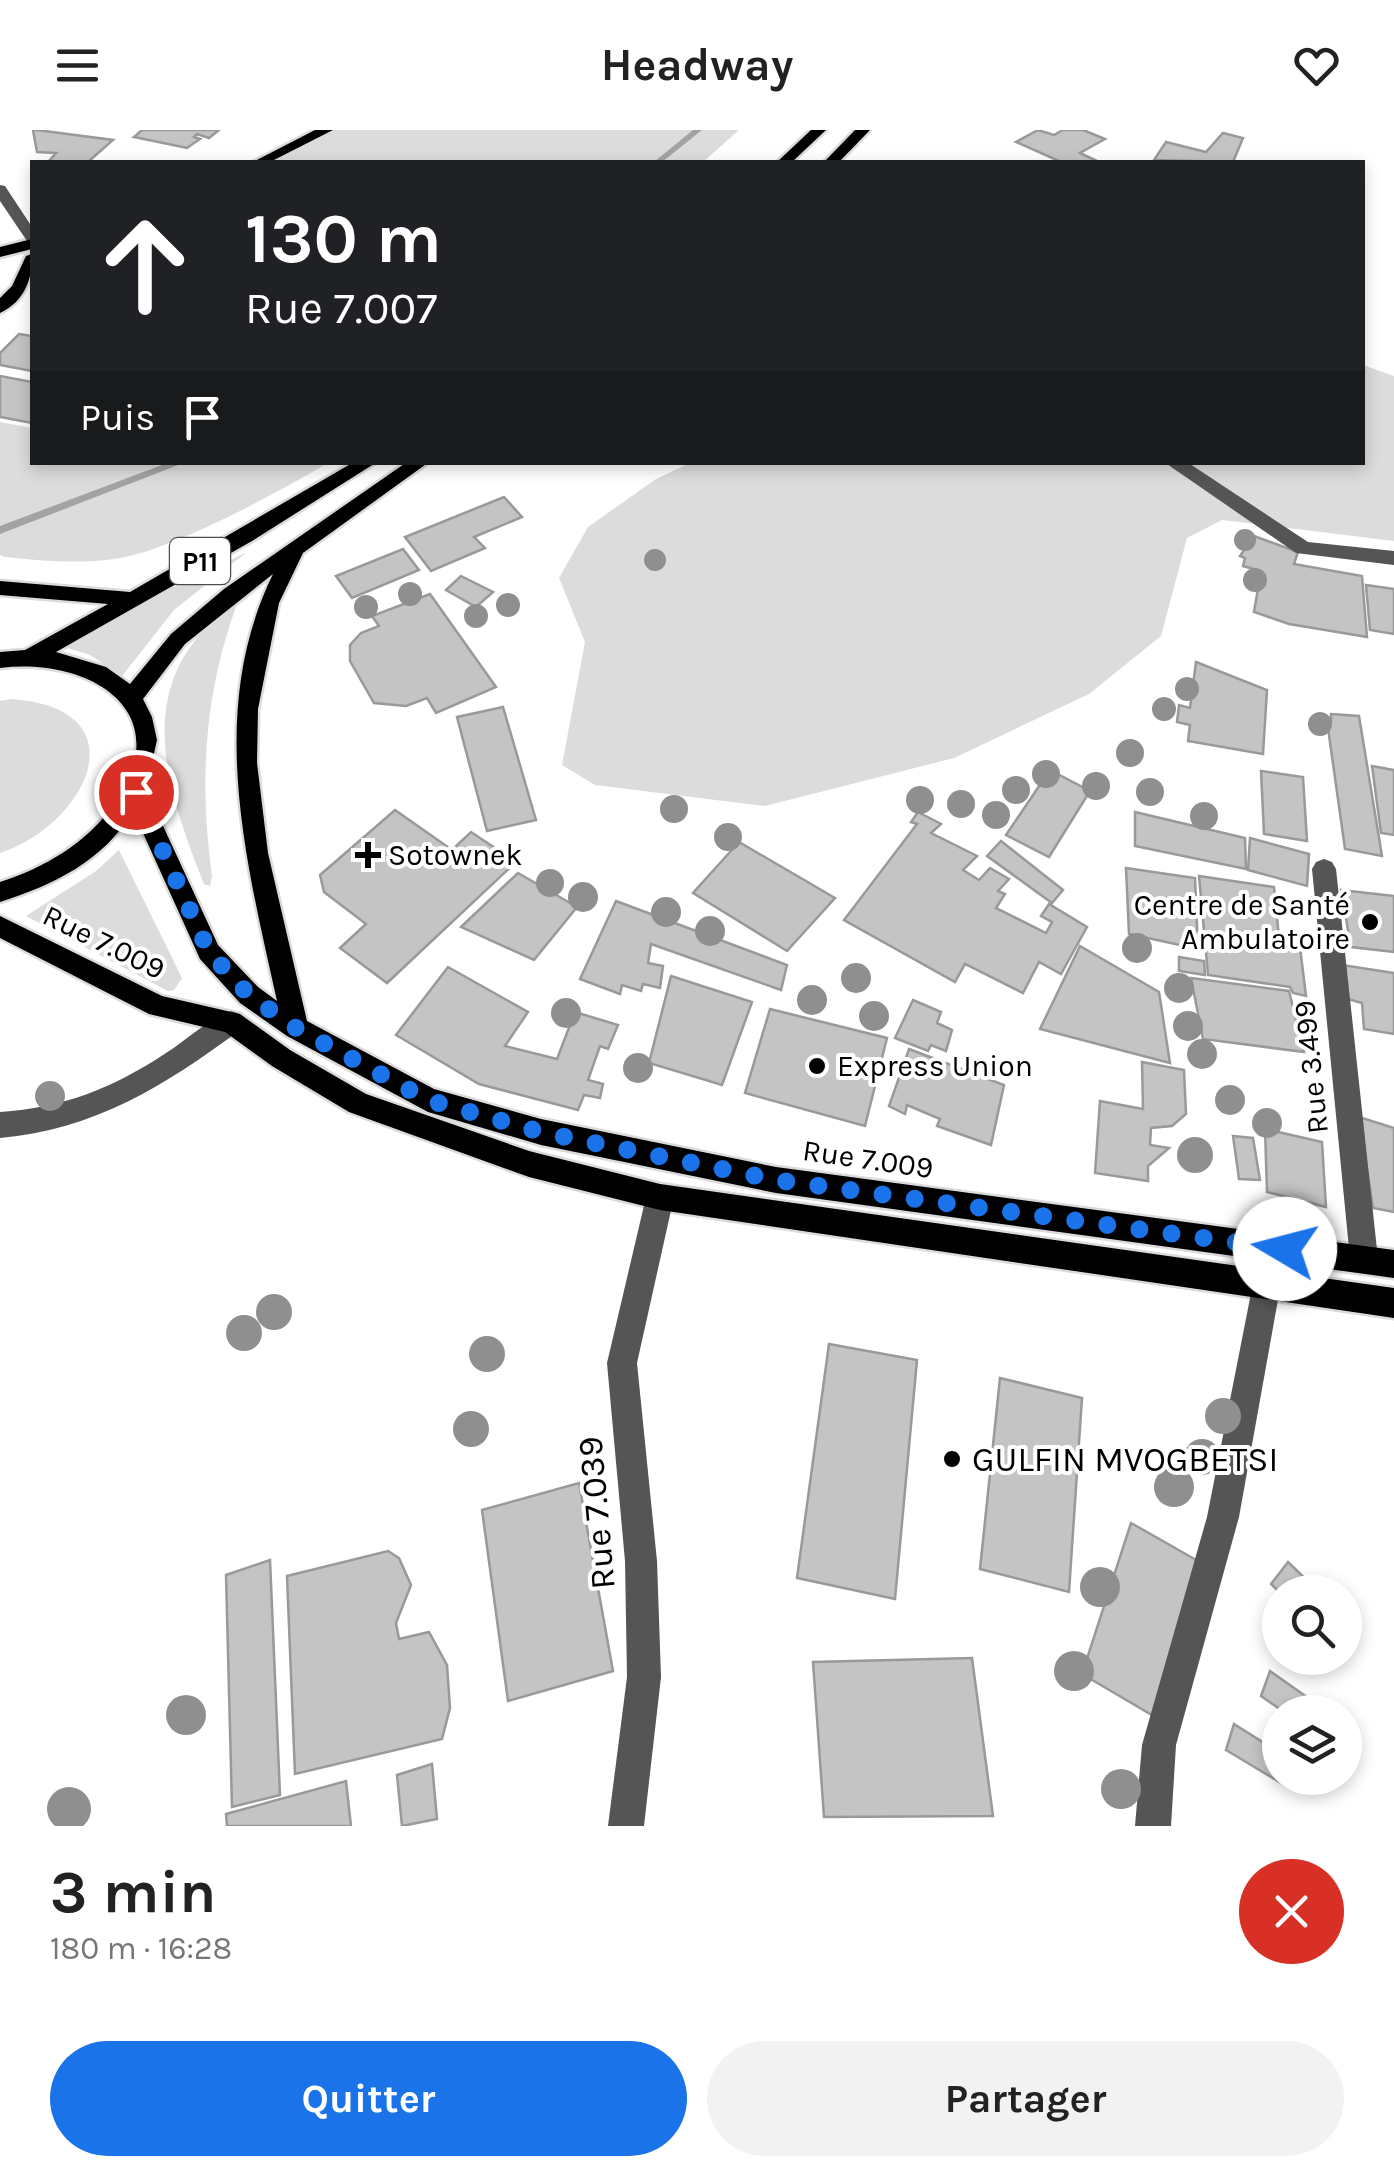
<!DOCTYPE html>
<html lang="fr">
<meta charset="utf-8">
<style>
:root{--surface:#fff;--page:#f2f2f2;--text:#222;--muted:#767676;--accent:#1a73e8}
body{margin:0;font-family:Karla,sans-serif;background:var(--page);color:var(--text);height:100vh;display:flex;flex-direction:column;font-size:38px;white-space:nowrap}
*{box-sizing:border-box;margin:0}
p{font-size:32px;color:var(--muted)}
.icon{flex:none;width:55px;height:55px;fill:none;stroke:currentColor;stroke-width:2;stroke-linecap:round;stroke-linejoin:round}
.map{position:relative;height:1696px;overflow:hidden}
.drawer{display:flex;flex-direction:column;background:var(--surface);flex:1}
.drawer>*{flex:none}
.guide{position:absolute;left:30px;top:30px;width:1335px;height:305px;border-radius:0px;box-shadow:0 5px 15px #0003;background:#202124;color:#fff;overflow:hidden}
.controls{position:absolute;left:1262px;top:1445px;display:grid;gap:20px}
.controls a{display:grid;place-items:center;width:100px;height:100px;border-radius:50%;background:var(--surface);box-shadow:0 5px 15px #0003;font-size:50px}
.pin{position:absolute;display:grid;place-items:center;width:85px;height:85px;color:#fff;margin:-42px;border:5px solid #fff;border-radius:50%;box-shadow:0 2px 10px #0007}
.me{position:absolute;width:110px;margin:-55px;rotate:278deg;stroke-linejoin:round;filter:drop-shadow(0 0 8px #0008)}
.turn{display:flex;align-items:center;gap:35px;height:210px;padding:0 50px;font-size:45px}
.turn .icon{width:130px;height:130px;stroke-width:2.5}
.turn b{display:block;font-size:70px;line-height:85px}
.then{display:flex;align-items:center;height:95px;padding:0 50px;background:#0003;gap:20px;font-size:38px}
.round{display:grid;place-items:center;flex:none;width:105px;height:105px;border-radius:52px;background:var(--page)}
.summary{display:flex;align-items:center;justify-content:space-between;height:170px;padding:0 50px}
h1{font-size:60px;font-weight:700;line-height:75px}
.cta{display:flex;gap:20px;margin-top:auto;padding:20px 50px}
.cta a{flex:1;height:115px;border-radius:60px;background:var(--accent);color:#fff;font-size:40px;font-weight:700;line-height:115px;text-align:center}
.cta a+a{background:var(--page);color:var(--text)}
header{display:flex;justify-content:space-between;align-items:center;height:130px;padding:0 50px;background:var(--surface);font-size:45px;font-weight:700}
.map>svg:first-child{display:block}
.green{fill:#dcdcdc}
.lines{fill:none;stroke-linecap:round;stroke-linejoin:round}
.stream{fill:#a3a3a3;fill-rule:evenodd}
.building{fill:#c4c4c4;stroke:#999;stroke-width:2.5}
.major-casing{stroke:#dbdbdb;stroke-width:5}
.minor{fill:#555;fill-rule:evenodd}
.major{fill:#000;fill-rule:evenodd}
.tree{fill:#8f8f8f}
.route{stroke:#1a73e8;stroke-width:18;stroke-dasharray:0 32.4}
.poi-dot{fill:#000;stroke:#fff;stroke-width:4}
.labels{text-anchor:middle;stroke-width:8;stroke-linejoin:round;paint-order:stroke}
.shield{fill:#fff;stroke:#4c4c4c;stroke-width:2.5}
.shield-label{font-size:28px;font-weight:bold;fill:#000}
.poi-label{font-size:30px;fill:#000;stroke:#fff;text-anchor:start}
.street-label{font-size:30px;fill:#000;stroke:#fff}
.near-poi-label{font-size:35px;fill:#000;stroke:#fff;text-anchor:start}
.near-street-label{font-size:35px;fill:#000;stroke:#fff}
</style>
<header><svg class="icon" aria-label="menu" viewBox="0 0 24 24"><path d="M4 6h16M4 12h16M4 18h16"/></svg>Headway<svg class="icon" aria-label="heart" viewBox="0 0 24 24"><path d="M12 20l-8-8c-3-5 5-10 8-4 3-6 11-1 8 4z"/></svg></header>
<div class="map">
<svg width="1394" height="1696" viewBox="0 0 1394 1696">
<rect width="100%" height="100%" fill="#fff"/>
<g class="green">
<polygon points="332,0 739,0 703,32 270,32"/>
<polygon points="1363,235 1394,246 1394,411 1222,390 1187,408 1161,506 1089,564 954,628 765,676 595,655 562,635 585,512 559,448 588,397 656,349 690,333 1362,332"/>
<path d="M0,292L32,298V332L328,333C278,362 170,422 114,429C77,434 42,431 5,427L0,425Z"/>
<polygon points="247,422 174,480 122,546 90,525 58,515"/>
<path d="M234,474H237C204,564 199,651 212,746L210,756L204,754C164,653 129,549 234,474Z"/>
<path d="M11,569C142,578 89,693 0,723V571Z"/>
<polygon points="119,720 182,848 174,860 168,861 26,786 96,741"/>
</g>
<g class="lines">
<g class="stream">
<polygon points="693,0 702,0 662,32 654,32"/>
<polygon points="170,332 186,332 0,404 0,396"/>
</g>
</g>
<g class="building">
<polygon points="33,0 37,0 113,10 88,32 48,32 56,23 37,22"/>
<polygon points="142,0 219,0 209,8 197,4 194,7 200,9 187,18 134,7"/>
<polygon points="1038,0 1054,5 1063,0 1083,0 1105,9 1080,23 1099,32 1061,32 1016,12"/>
<polygon points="1223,3 1243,8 1233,32 1154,30 1166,12 1206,22"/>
<polygon points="19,204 32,206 32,241 0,235 0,223"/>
<polygon points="0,246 32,252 32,293 0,287"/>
<polygon points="504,367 522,387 474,407 485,418 431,441 405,407"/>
<polygon points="1254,406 1298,422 1294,434 1362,446 1367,507 1289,494 1254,482 1261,441 1243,436 1245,428 1240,426"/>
<polygon points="403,419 419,440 352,468 336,446"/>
<polygon points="461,446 493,462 476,477 446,460"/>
<polygon points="1366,455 1394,459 1394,504 1370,500"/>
<polygon points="430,464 496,557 436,583 427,568 406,576 374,573 350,531 350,515 361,503 379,496 372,486"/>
<polygon points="1196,532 1267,560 1263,624 1188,611 1190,595 1177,592 1179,575 1190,578"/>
<polygon points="503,577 536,690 487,701 457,587"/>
<polygon points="1331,584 1359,586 1382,726 1345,719 1327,591 1331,592"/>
<polygon points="1372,636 1394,640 1394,705 1381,703"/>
<polygon points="1050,640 1090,661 1049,727 1006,705"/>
<polygon points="1261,641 1303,647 1307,711 1264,704"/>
<polygon points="395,680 452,720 471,702 516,732 387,853 340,818 366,794 324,762 320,745"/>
<polygon points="918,682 941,694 931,703 977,726 963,740 979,750 990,738 1009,749 998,761 1005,764 996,778 1046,803 1052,792 1041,786 1049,774 1087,797 1061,844 1039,832 1023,863 965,834 955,852 844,790 917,694 911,692"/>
<polygon points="1135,682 1245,708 1246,739 1135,716"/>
<polygon points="1250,708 1309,724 1307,756 1248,740"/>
<polygon points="1001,711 1063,760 1052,773 987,726"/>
<polygon points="739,712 835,768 787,821 693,763"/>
<polygon points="1126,738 1195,748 1198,819 1129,804"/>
<polygon points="518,743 577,777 534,830 461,797"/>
<polygon points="1199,746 1274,757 1279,807 1299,809 1306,866 1293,863 1290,857 1208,845"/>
<polygon points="1341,760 1394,766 1394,822 1351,817"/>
<polygon points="616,771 787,835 781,860 651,814 648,833 663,836 660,858 643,854 641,861 622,855 620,864 580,849"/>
<polygon points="1080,816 1159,862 1170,933 1040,899"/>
<polygon points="1179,827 1204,831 1205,845 1179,841"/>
<polygon points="1342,835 1394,843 1394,904 1364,899 1362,873 1348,869"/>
<polygon points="448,837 528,882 505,916 557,929 575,882 618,895 608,919 600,916 588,950 603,954 600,968 584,965 578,980 479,954 396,905"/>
<polygon points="671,846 752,872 722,955 649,933"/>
<polygon points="1191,848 1289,861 1304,922 1203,909"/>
<polygon points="913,870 941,882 937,893 952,900 946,921 931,915 928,921 895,908"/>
<polygon points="770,879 887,908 865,996 745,963"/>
<polygon points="909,919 1004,955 991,1015 937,996 940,989 907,975 905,984 889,976"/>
<polygon points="1142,932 1184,940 1186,984 1172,996 1151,998 1150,1015 1169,1018 1148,1036 1148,1051 1095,1043 1100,971 1143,979"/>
<polygon points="1359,987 1394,998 1394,1082 1373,1078"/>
<polygon points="1265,999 1322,1012 1326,1077 1267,1062"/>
<polygon points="1233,1006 1253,1008 1260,1050 1239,1049"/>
<polygon points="829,1214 917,1230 895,1469 797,1448"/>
<polygon points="1000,1248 1082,1268 1069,1462 980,1439"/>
<polygon points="579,1353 613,1541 508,1571 482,1380"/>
<polygon points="1131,1393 1198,1431 1152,1585 1082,1544"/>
<polygon points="388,1421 399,1428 411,1455 396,1493 399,1509 429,1502 447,1535 450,1578 442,1609 295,1644 287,1446"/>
<polygon points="270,1430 280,1665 232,1677 226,1445"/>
<polygon points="1288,1432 1319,1462 1280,1463 1271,1454"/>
<polygon points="972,1528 993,1686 824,1687 813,1532"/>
<polygon points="1270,1541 1328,1582 1284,1582 1261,1566"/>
<polygon points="1234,1594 1280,1623 1280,1648 1289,1648 1286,1656 1226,1620"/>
<polygon points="432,1634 437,1689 402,1696 397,1645"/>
<polygon points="346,1651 351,1696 227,1696 226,1684"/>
</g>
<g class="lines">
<g class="major-casing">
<g id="major">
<polygon points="315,0 333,0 270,32 253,32"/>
<polygon points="811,0 826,0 792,32 777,32"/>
<polygon points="855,0 870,0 839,32 824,32"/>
<polygon points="32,109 32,119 0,127 0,117"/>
<path d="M32,124C33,149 24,172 0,183V168L12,156L26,126Z"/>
<path d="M354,332H377L252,411L56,522L106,537L130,554L171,504L224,459L407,332H429L303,423L279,473L258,579L257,633L268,723L307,891L434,959L541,989L776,1037L1394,1120V1148L776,1063L541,1015L428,982L287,906L240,873L200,829L133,681C104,731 53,755 0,772V752C44,738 87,713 114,674C180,580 88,527 0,538V522L25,520L108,474L0,465V451L130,462ZM273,444C206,581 246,730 277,871L258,857L218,815L146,659L157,610L152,587L143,569L185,514Z"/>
<polygon points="0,786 162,866 240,884 290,920 366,964 529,1021 660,1054 1394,1158 1394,1188 660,1080 529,1047 349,982 272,936 225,902 149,884 0,808"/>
</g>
</g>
<g class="minor">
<polygon points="0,55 5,56 32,97 32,113 27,111 0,71"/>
<polygon points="1164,332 1187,332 1308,412 1394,421 1394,435 1296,423"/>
<polygon points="1324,729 1332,732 1336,739 1378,1129 1374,1139 1364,1143 1354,1139 1350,1129 1312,739 1316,732"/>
<path d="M231,881L240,884L244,892L240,900C166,955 94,1000 0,1008V982C63,978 113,958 166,923C187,910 208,889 231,881Z"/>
<polygon points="660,1054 670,1058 674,1067 637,1233 657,1431 661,1547 644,1696 608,1696 627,1547 625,1431 607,1233 646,1067 650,1058"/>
<polygon points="1267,1139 1277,1143 1281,1153 1239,1387 1176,1615 1171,1696 1135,1696 1142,1615 1207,1387 1253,1153 1257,1143"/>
</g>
<use href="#major" class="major"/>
</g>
<g class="tree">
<circle cx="1245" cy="410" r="11"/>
<circle cx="655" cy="430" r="11"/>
<circle cx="1255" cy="450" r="12"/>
<circle cx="410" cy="464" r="12"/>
<circle cx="508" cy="475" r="12"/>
<circle cx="366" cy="477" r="12"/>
<circle cx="476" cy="486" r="12"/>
<circle cx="1187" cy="559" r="12"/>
<circle cx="1164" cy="579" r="12"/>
<circle cx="1320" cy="594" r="12"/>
<circle cx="1130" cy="623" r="14"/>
<circle cx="1046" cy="644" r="14"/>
<circle cx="1096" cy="656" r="14"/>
<circle cx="1016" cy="660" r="14"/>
<circle cx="1150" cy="662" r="14"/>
<circle cx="920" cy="670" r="14"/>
<circle cx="961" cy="674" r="14"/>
<circle cx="674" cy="679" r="14"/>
<circle cx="996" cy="685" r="14"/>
<circle cx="1204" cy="686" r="14"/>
<circle cx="728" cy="707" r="14"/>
<circle cx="550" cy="753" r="14"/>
<circle cx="583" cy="767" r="15"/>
<circle cx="666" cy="782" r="15"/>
<circle cx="710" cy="801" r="15"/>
<circle cx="1137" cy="818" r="15"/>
<circle cx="856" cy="848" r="15"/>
<circle cx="1179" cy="858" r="15"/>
<circle cx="812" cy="870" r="15"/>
<circle cx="566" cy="883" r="15"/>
<circle cx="874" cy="886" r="15"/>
<circle cx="1188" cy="896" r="15"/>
<circle cx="1202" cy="924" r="15"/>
<circle cx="638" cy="938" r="15"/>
<circle cx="50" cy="966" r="15"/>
<circle cx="1230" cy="970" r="15"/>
<circle cx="1267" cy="993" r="15"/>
<circle cx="1195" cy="1025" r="18"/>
<circle cx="274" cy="1182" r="18"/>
<circle cx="244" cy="1203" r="18"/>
<circle cx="487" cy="1224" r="18"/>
<circle cx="1223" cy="1286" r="18"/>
<circle cx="471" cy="1299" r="18"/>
<circle cx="1202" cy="1327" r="18"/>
<circle cx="1174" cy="1357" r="20"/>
<circle cx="1100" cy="1457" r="20"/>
<circle cx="1074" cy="1541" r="20"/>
<circle cx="186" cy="1585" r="20"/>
<circle cx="1121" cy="1659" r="20"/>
<circle cx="69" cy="1679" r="22"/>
</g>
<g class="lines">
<polyline class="route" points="136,662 209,822 249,865 296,898 428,970 541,1002 776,1050 1285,1119"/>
</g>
<g class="poi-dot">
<path d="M363 710h10v10h10v10h-10v10h-10v-10h-10v-10h10z"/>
<circle cx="1370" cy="792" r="10"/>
<circle cx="817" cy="936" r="10"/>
<circle cx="952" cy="1329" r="10"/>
</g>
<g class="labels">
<rect class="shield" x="170" y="408" width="60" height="46" rx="8"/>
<g class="shield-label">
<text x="200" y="441">P11</text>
</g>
<g class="poi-label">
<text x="388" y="735">Sotownek</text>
<text x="1350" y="785" text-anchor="end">Centre de Santé<tspan x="1350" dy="34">Ambulatoire</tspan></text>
<text x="837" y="946">Express Union</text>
</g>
<g class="street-label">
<text transform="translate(104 812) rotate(26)" y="10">Rue 7.009</text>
<text transform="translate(1311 937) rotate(-96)" y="10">Rue 3.499</text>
<text transform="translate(868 1029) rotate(8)" y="10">Rue 7.009</text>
</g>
<g class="near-poi-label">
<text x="972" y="1341">GULFIN MVOGBETSI</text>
</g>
<g class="near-street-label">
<text transform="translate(596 1383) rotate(-95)" y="12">Rue 7.039</text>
</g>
</g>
</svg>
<div class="controls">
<a><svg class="icon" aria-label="search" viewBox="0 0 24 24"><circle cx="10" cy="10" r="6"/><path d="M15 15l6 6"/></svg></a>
<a><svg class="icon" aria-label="layers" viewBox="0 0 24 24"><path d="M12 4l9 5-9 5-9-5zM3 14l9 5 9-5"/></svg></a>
</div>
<div class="pin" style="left:136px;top:662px;background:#d93025"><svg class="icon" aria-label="arrive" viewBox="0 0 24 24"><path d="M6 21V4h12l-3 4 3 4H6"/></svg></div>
<svg class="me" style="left:1285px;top:1119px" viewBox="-20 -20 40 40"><circle r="19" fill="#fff"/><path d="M0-13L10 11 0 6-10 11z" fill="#1a73e8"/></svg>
<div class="guide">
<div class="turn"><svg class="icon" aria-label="ahead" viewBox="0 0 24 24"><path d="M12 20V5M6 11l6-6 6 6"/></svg><div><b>130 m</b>Rue 7.007</div></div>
<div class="then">Puis<svg class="icon" aria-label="arrive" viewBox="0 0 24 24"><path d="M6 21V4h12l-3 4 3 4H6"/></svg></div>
</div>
</div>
<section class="drawer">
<div class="summary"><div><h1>3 min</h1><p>180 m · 16:28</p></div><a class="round" style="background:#d93025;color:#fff"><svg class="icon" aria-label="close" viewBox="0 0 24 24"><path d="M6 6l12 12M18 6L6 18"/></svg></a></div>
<div class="cta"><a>Quitter</a><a>Partager</a></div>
</section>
